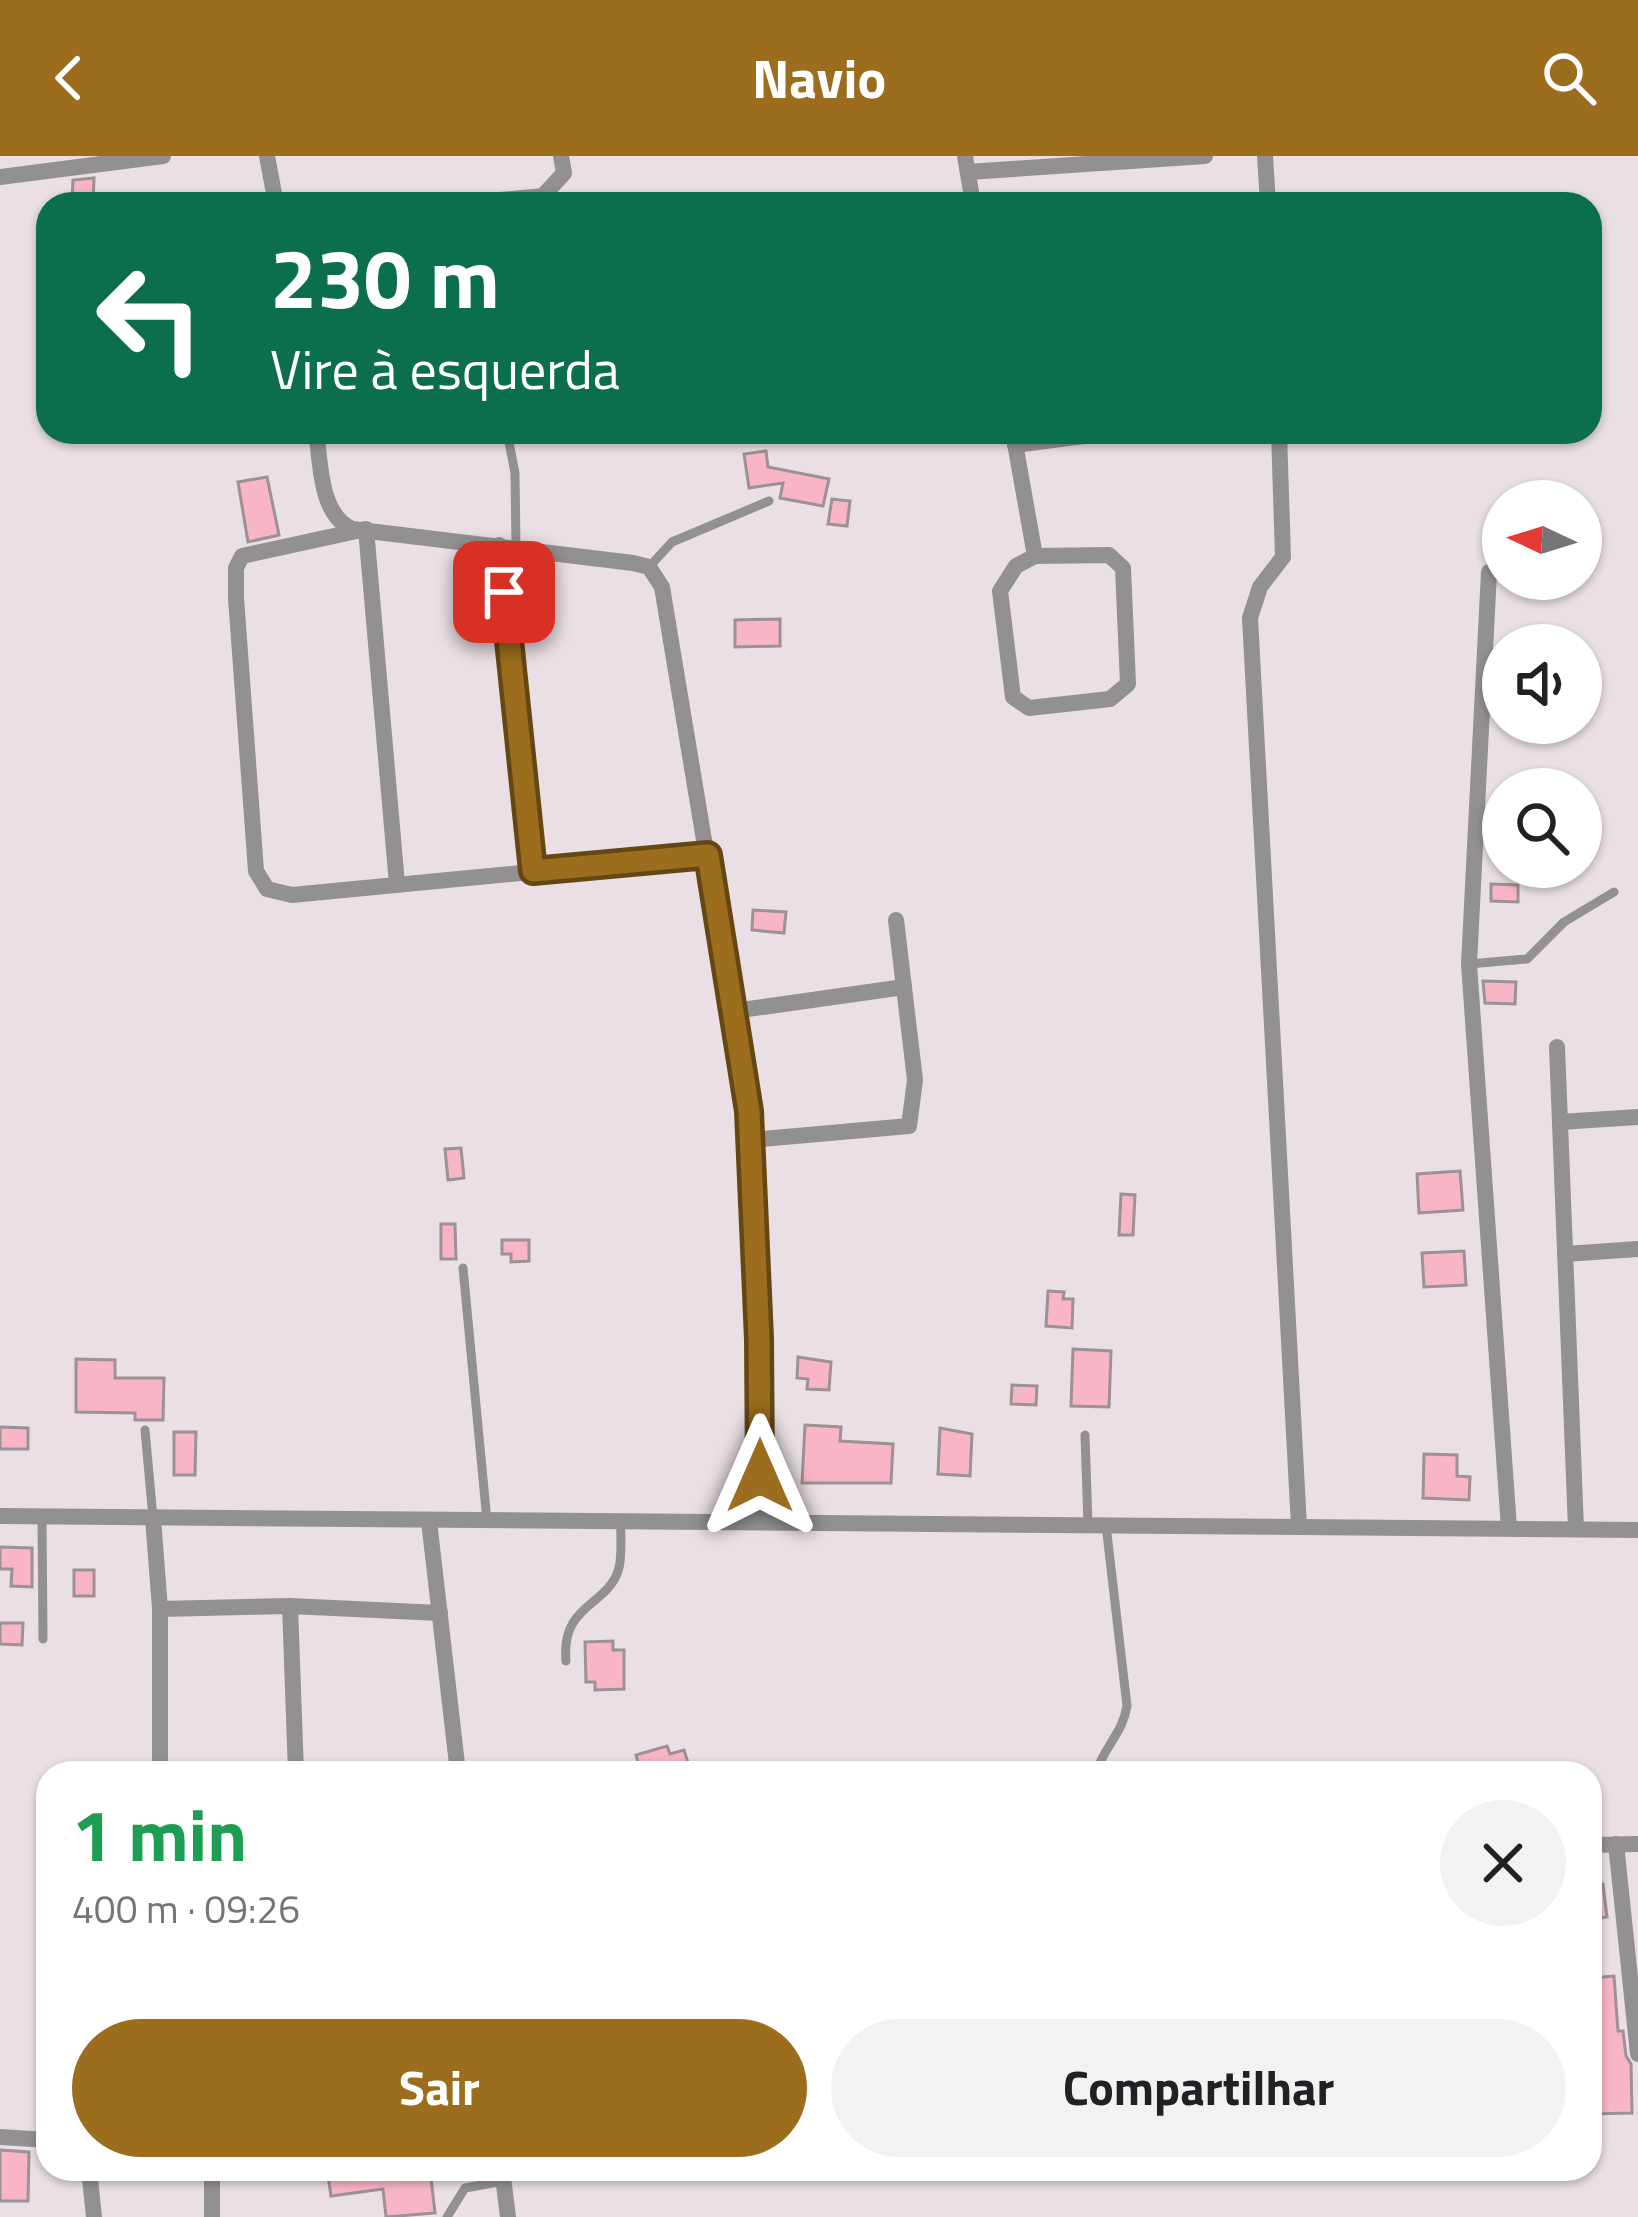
<!DOCTYPE html>
<html lang="pt">
<meta charset="utf-8">
<style>
:root{--surface:#fff;--page:#f2f2f2;--text:#202124;--muted:#757577;--accent:#9b6d1d}
body{margin:0;font-family:"Titillium Web",sans-serif;background:var(--page);color:var(--text);height:100vh;display:flex;flex-direction:column;font-size:45px;white-space:nowrap}
*{box-sizing:border-box;margin:0}
p{font-size:39px;color:var(--muted)}
.icon{flex:none;width:66px;height:66px;fill:none;stroke:currentColor;stroke-width:2;stroke-linecap:round;stroke-linejoin:round}
.map{position:relative;flex:1;overflow:hidden}
.details{position:absolute;left:36px;top:1605px;width:1566px;height:420px;display:flex;flex-direction:column;background:var(--surface);border-radius:36px;box-shadow:0 3px 9px #0004}
.details>*{flex:none}
.hud{position:absolute;left:36px;top:36px;width:1566px;height:252px;border-radius:36px;box-shadow:0 3px 9px #0004;background:#0b6e4f;color:#fff;overflow:hidden}
.needle{width:78px;rotate:274deg}
.fabs{position:absolute;left:1482px;top:324px;display:grid;gap:24px}
.fabs a{display:grid;place-items:center;width:120px;height:120px;border-radius:50%;background:var(--surface);box-shadow:0 3px 9px #0004;font-size:60px}
.pin{position:absolute;display:grid;place-items:center;width:102px;height:102px;color:#fff;margin:-51px;border-radius:24px;box-shadow:0 6px 18px #0006}
.me{position:absolute;width:132px;margin:-66px;rotate:0deg;stroke-linejoin:round;filter:drop-shadow(0 0 9px #0008)}
.turn{display:flex;align-items:center;gap:42px;height:252px;padding:0 36px;font-size:54px}
.turn .icon{width:156px;height:156px;stroke-width:2.5}
.turn b{display:block;font-size:84px;line-height:102px}
.round{display:grid;place-items:center;flex:none;width:126px;height:126px;border-radius:63px;background:var(--page)}
.head{display:flex;align-items:center;justify-content:space-between;height:204px;padding:0 36px}
h1{font-size:72px;font-weight:700;line-height:90px;color:#1e9e55}
.cta{display:flex;gap:24px;margin-top:auto;padding:24px 36px}
.cta a{flex:1;height:138px;border-radius:72px;background:var(--accent);color:#fff;font-size:48px;font-weight:700;line-height:138px;text-align:center}
.cta a+a{background:var(--page);color:var(--text)}
header{display:flex;justify-content:space-between;align-items:center;height:156px;padding:0 36px;background:var(--accent);color:#fff;font-size:54px;font-weight:700}
.map>svg:first-child{display:block}
.building{fill:#f8b5c6;stroke:#9c9194;stroke-width:3}
.lines{fill:none;stroke-linecap:round;stroke-linejoin:round}
.lane{stroke:#939093;stroke-width:9}
.street{stroke:#939093;stroke-width:16}
.route-casing{stroke:#654713;stroke-width:30}
.route{stroke:#9b6d1d;stroke-width:21}
</style>
<header><svg class="icon" aria-label="back" viewBox="0 0 24 24"><path d="M15 5l-7 7 7 7"/></svg>Navio<svg class="icon" aria-label="search" viewBox="0 0 24 24"><circle cx="10" cy="10" r="6"/><path d="M15 15l6 6"/></svg></header>
<div class="map">
<svg width="1638" height="2061" viewBox="0 0 1638 2061">
<rect width="100%" height="100%" fill="#e9dfe4"/>
<g class="building">
<polygon points="94,22 93,47 72,46 73,24"/>
<polygon points="766,295 768,311 829,323 823,350 780,342 783,327 749,332 744,298"/>
<polygon points="267,321 279,379 248,386 238,326"/>
<polygon points="832,343 850,345 847,370 828,368"/>
<polygon points="780,463 780,490 735,491 735,464"/>
<polygon points="1491,728 1518,729 1518,746 1491,745"/>
<polygon points="753,754 786,756 784,777 752,774"/>
<polygon points="1483,825 1516,826 1515,848 1485,847"/>
<polygon points="461,992 464,1022 448,1024 445,993"/>
<polygon points="1460,1015 1463,1054 1419,1057 1417,1018"/>
<polygon points="1121,1038 1135,1039 1133,1079 1119,1079"/>
<polygon points="441,1068 455,1068 456,1103 441,1103"/>
<polygon points="502,1084 529,1084 529,1105 511,1106 511,1098 502,1098"/>
<polygon points="1464,1095 1466,1129 1424,1131 1422,1097"/>
<polygon points="1048,1135 1064,1136 1063,1143 1073,1143 1072,1172 1046,1170"/>
<polygon points="1073,1193 1111,1195 1109,1251 1071,1250"/>
<polygon points="798,1201 831,1206 829,1234 807,1233 808,1223 797,1222"/>
<polygon points="76,1203 115,1204 115,1222 164,1222 163,1264 135,1264 135,1257 76,1256"/>
<polygon points="1012,1229 1037,1230 1036,1249 1011,1248"/>
<polygon points="805,1269 841,1271 840,1285 893,1288 891,1327 802,1327"/>
<polygon points="0,1271 28,1272 28,1293 0,1293"/>
<polygon points="940,1272 972,1278 970,1320 938,1318"/>
<polygon points="174,1276 196,1276 195,1319 174,1319"/>
<polygon points="1424,1298 1457,1299 1457,1320 1470,1321 1469,1344 1423,1342"/>
<polygon points="0,1391 32,1392 32,1431 11,1430 12,1413 0,1413"/>
<rect x="74" y="1414" width="20" height="26"/>
<polygon points="0,1467 23,1467 22,1489 0,1488"/>
<polygon points="613,1485 613,1494 624,1494 624,1533 595,1534 595,1526 586,1526 585,1486"/>
<polygon points="667,1590 670,1598 684,1594 689,1610 667,1617 641,1617 636,1599"/>
<polygon points="1603,1728 1607,1761 1590,1764 1590,1730"/>
<polygon points="1614,1820 1618,1875 1623,1875 1626,1900 1631,1908 1632,1957 1590,1958 1590,1922 1599,1922 1596,1855 1590,1855 1590,1822"/>
<polygon points="0,1994 29,1996 28,2045 0,2045"/>
<polygon points="381,2013 430,2013 435,2057 386,2061 383,2033 331,2040 328,2020"/>
</g>
<g class="lines">
<g class="lane">
<polyline points="507,276 515,317 516,391"/>
<polyline points="649,411 672,386 769,345"/>
<polyline points="1469,808 1527,803 1564,766 1614,736"/>
<polyline points="463,1112 487,1365"/>
<polyline points="145,1274 153,1362"/>
<polyline points="1085,1279 1088,1369"/>
<polyline points="42,1361 43,1483"/>
<path d="M566,1505C561,1448 606,1451 618,1415C623,1402 620,1380 621,1366"/>
<path d="M1096,1617C1103,1592 1123,1577 1127,1550L1106,1369"/>
<polyline points="447,2061 465,2032 504,2025"/>
</g>
<g class="street">
<polyline points="267,0 276,48"/>
<polyline points="965,0 973,48"/>
<polyline points="1265,0 1268,48"/>
<polyline points="968,16 1205,0"/>
<polyline points="0,21 163,0"/>
<polyline points="455,48 543,40 564,17 561,0"/>
<path d="M316,276C321,307 319,358 352,373L633,407L649,411L662,431L749,955L759,1183L760,1366"/>
<polyline points="1013,276 1035,400"/>
<polyline points="1279,276 1283,401 1260,431 1250,462 1299,1370"/>
<polyline points="1015,289 1114,276"/>
<polyline points="499,389 533,715"/>
<polygon points="1109,399 1123,412 1128,528 1110,543 1029,552 1013,541 1000,435 1016,410 1035,400"/>
<polyline points="1489,416 1469,808 1509,1372"/>
<polyline points="397,728 366,373 242,400 236,412 236,442 256,715 267,733 292,739 708,699"/>
<polyline points="734,855 904,831"/>
<polyline points="1557,891 1576,1373"/>
<polyline points="1560,966 1638,961"/>
<polyline points="750,984 909,970 915,924 896,764"/>
<polyline points="1565,1098 1638,1093"/>
<polyline points="0,1360 1638,1374"/>
<polyline points="153,1362 160,1453 160,1617"/>
<polyline points="429,1365 458,1617"/>
<polyline points="290,1450 296,1617"/>
<polyline points="160,1453 290,1450 440,1457"/>
<polyline points="1616,1688 1638,1898"/>
<polyline points="1590,1689 1638,1688"/>
<polyline points="0,1981 48,1984"/>
<polyline points="89,2013 94,2061"/>
<polyline points="212,2013 212,2061"/>
<polyline points="502,2013 508,2061"/>
</g>
</g>
<g class="lines">
<g class="route-casing">
<polyline id="route" points="504,436 533,715 708,699 749,955 759,1183 760,1320"/>
</g>
<use href="#route" class="route"/>
</g>
</svg>
<div class="fabs">
<a><svg class="needle" viewBox="-14 -14 28 28"><path d="M0-13l5 13h-10z" fill="#e53935"/><path d="M0 13l5-13h-10z" fill="#757577"/></svg></a>
<a><svg class="icon" aria-label="sound" viewBox="0 0 24 24"><path d="M4 9h4l5-4v14l-5-4H4zM17 9q2 3 0 6"/></svg></a>
<a><svg class="icon" aria-label="search" viewBox="0 0 24 24"><circle cx="10" cy="10" r="6"/><path d="M15 15l6 6"/></svg></a>
</div>
<div class="pin" style="left:504px;top:436px;background:#d93025"><svg class="icon" aria-label="arrive" viewBox="0 0 24 24"><path d="M6 21V4h12l-3 4 3 4H6"/></svg></div>
<svg class="me" style="left:760px;top:1320px" viewBox="-20 -20 40 40"><path d="M0-17L14 15 0 8-14 15z" fill="#9b6d1d" stroke="#fff" stroke-width="4"/></svg>
<div class="hud">
<div class="turn"><svg class="icon" aria-label="left" viewBox="0 0 24 24"><path d="M17 20v-9H6M10 6l-5 5 5 5"/></svg><div><b>230 m</b>Vire à esquerda</div></div>
</div>
<section class="details">
<div class="head"><div><h1>1 min</h1><p>400 m · 09:26</p></div><a class="round"><svg class="icon" aria-label="close" viewBox="0 0 24 24"><path d="M6 6l12 12M18 6L6 18"/></svg></a></div>
<div class="cta"><a>Sair</a><a>Compartilhar</a></div>
</section>
</div>
